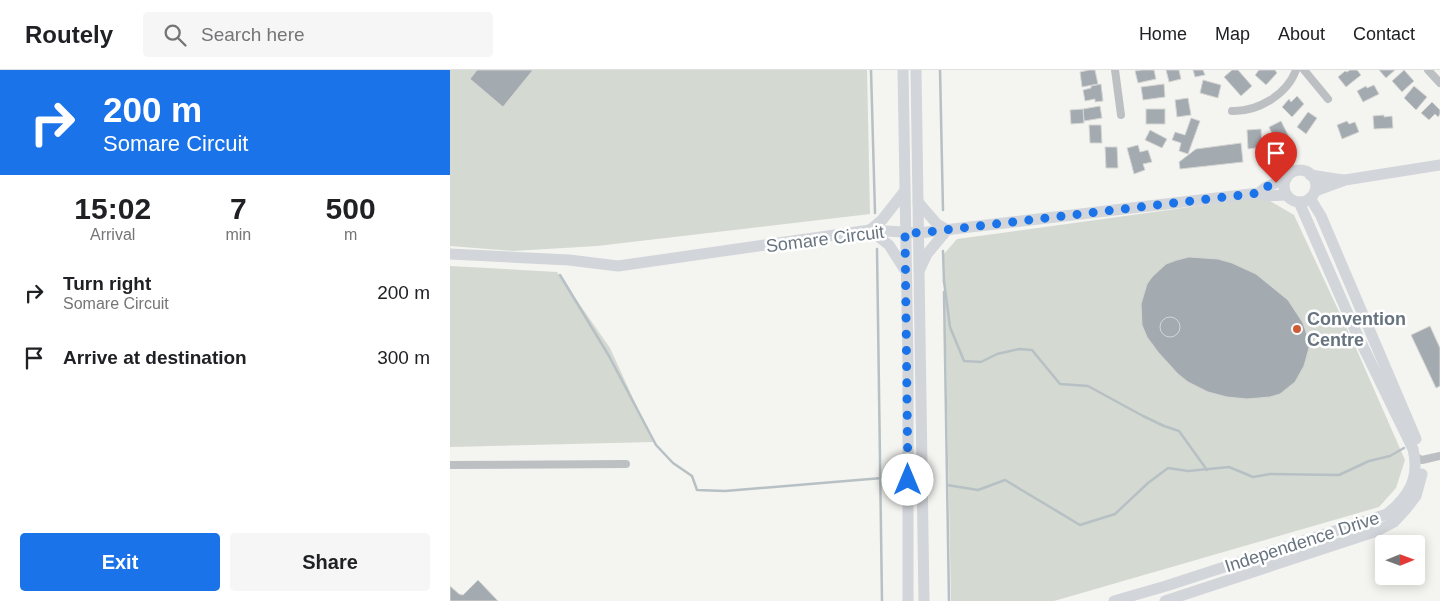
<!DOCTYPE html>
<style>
:root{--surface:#fff;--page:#f6f6f6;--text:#202124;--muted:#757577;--line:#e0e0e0;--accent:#1a73e8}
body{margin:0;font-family:Arial,sans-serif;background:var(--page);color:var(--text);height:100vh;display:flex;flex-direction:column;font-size:19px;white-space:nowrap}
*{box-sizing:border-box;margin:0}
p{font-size:16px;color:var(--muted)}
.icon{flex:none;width:28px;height:28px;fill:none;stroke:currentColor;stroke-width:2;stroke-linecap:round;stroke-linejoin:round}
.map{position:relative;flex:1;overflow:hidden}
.details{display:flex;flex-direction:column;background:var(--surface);width:450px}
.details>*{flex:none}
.banner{background:#1a73e8;color:#fff;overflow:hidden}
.needle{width:32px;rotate:89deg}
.fabs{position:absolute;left:925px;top:465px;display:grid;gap:10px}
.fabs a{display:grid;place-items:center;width:50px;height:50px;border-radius:5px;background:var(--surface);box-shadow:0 2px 12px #0003;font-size:25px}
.pin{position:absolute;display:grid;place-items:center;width:42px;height:42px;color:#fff;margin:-51px -21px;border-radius:50% 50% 50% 0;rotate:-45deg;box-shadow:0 0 5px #0007}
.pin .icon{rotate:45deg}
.me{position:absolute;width:55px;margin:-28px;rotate:0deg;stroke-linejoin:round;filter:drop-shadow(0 0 4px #0008)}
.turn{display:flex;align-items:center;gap:18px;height:105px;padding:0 20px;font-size:22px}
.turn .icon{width:65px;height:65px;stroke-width:2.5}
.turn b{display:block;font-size:35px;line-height:42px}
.eta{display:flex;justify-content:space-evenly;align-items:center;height:85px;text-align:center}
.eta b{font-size:30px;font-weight:800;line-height:35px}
.cta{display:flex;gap:10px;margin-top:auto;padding:10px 20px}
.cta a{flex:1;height:58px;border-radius:5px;background:var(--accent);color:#fff;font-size:20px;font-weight:800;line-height:58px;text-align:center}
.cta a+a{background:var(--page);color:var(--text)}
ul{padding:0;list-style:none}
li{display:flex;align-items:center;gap:15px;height:65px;padding:0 20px}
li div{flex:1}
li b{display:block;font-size:19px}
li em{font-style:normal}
header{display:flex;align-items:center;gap:30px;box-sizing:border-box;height:70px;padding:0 25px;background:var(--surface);border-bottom:1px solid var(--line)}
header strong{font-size:24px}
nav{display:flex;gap:28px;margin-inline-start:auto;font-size:18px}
.search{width:350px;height:45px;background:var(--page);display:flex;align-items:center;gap:12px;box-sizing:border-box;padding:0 18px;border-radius:5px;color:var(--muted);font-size:19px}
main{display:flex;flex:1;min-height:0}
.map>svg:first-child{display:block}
.green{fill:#d4d9d1}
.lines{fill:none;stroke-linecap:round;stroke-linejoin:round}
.stream{stroke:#b7c0c4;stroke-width:2.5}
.building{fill:#a4abb0;stroke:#d6d6d4;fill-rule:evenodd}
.street{stroke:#bcc0c3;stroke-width:8}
.secondary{stroke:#d2d5d9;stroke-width:11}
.route{stroke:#1a73e8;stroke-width:9;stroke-dasharray:0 16.2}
.poi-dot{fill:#cd5b38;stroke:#fff;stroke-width:2}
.labels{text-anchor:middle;stroke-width:5;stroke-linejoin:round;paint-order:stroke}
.street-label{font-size:18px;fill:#67747f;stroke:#fff}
.poi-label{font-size:18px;font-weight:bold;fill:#67747f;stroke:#fff;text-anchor:start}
</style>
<header>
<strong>Routely</strong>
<div class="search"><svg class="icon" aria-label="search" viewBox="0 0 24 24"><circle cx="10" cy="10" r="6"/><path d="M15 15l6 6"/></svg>Search here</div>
<nav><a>Home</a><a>Map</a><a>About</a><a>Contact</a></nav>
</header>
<main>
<section class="details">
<div class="banner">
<div class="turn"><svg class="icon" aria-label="right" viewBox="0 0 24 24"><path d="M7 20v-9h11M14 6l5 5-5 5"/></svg><div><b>200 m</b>Somare Circuit</div></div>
</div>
<div class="eta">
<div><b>15:02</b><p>Arrival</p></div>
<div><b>7</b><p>min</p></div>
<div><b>500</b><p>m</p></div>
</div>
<ul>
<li><svg class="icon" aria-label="right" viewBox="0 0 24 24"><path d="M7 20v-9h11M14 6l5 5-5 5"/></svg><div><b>Turn right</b><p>Somare Circuit</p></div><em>200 m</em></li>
<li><svg class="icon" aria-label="arrive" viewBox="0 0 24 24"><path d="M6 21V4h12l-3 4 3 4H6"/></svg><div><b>Arrive at destination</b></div><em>300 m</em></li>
</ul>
<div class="cta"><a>Exit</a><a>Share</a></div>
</section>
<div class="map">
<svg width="990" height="531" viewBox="0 0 990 531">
<rect width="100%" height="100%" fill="#f4f4f1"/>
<g class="green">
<polygon points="0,0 417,0 420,144 147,176 63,181 0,176"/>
<polygon points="813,127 844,145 905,276 955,390 946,418 929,437 604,531 501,531 494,184 507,169"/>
<polygon points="0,196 107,202 160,278 203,372 0,377"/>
</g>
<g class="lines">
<g class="stream">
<polyline points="421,0 425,143"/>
<polyline points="490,0 493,140"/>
<polyline points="427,179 432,531"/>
<polyline points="493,181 494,212"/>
<polyline points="110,205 159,286 206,375 223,393 242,406 247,420 275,421 432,408"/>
<polyline points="494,211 500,257 514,291 531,292 547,284 569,279 582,280 610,314 638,316 693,346 714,356 729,361 757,400"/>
<polyline points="494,222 499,531"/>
<polyline points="497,415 528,420 555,410 630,455 665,444 698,413 718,398 738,401 779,397 803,407 820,404 889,405 919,391 940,386 954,378"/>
</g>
</g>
<g class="building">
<polygon points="27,0 83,0 53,37 20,9"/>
<polygon points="639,0 645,0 648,14 632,17 630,2"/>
<polygon points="692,0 704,0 706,9 688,13 685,1"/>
<polygon points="716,0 729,0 731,9 719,12"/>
<polygon points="743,0 753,0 755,5 745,7"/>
<polygon points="782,0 788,0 802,16 791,26 774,7"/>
<polygon points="809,0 825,0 827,3 816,15 805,5"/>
<polygon points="900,0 907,0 911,5 896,17 888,7 895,1 897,2"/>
<polygon points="929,0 945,0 936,8"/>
<polygon points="954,0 964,11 952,22 942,11"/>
<polygon points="753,10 771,15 768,28 750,23"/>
<polygon points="651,14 653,31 645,32 645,29 635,31 633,20 641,18 641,16"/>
<polygon points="714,14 715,27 693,30 691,17"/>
<polygon points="924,15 929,24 913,32 907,21 916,16 917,18"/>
<polygon points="964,16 977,27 966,40 954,28"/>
<polygon points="847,26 854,34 842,47 832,37 839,29 841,32"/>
<polygon points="738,28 741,45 727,47 725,30"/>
<polygon points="982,32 990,40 990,44 988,47 985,44 979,50 971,43"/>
<polygon points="650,36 652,48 634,51 633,39"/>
<polygon points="633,39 634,53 621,54 620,40"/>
<rect x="696" y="39" width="19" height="15"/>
<polygon points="858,42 867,48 856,64 847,57"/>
<polygon points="934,45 934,47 942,46 943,58 924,59 923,46"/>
<polygon points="741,48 750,51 738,84 729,81 731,73 722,70 725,62 735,65"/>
<polygon points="831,51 840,69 827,75 819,57"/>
<polygon points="897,51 899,54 905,52 909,62 892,69 887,55"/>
<polygon points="639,55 651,55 652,73 640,73"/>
<polygon points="811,59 812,77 798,79 797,60"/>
<polygon points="700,60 717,69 712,78 695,70"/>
<polygon points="791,73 793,92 730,99 729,92 746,79"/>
<polygon points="688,75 690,82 698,80 702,92 693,94 695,100 684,104 677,78"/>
<polygon points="655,77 667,77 668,98 656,98"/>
<path d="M739,187L768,189L782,193L806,204L838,230L853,253L858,268L859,278L854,296L845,312L830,324L820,327L797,329L777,327L758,322L738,312L728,304L708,282L697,267L692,255L691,234L697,214L702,207L716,194L727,190ZM741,194H756L778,198L798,206L818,220L840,244L844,251L807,320L778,319L757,312L740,303L720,286L702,263Z"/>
<polygon points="739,187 768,189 782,193 806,204 838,230 853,253 858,268 859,278 854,296 845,312 830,324 820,327 797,329 777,327 758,322 738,312 728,304 708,282 697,267 692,255 691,234 697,214 702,207 716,194 727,190"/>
<circle cx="720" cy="257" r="10"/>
<polygon points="980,256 990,278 990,316 986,318 961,265"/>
<polygon points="28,510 48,531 0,531 0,516 9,524 13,525"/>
</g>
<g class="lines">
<g class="street">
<polyline points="665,0 671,45"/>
<polyline points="854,0 878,29"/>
<polyline points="978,0 990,13"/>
<path d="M782,41C807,42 837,25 846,0"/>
<polyline points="965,387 972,390 990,386"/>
<polyline points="0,395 176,394"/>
</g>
<g class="secondary">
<polyline points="453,0 458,293 458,531"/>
<polyline points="466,0 474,531"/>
<circle cx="850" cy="116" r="16"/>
<polyline points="860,105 893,110"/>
<polyline points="865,121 895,110 990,95"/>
<polyline points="809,123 817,126 836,125"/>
<polyline points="860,128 871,146 966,369"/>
<polyline points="468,132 487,154 497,160"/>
<polyline points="420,160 439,175 455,200"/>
<polyline points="420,160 432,150 454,122"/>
<polyline points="0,184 119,190 168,196 420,160 469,163 809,123 816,117 836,109"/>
<polyline points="470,199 477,184 497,160"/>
<path d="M664,531L716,516L937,444C959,426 970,408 963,379L905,260L849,132"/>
<polyline points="715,531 927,461 944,452 956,439 966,426 972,404"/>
</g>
</g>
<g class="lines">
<polyline class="route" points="458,410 455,162 469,163 809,123 816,117 826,113"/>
</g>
<circle class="poi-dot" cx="847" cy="259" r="5"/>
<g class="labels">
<g class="street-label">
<text transform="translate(375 169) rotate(-7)" y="6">Somare Circuit</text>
<text transform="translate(852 472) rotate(-18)" y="6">Independence Drive</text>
</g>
<g class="poi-label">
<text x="857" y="255">Convention<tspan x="857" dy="21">Centre</tspan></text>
</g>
</g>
</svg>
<div class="fabs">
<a><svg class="needle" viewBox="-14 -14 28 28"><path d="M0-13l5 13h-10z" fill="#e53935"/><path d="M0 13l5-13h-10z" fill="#757577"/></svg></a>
</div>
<div class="pin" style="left:826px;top:113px;background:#d93025"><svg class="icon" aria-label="arrive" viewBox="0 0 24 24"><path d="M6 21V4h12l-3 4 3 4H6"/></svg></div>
<svg class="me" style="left:458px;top:410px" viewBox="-20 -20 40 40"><circle r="19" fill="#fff"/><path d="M0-13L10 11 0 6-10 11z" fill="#1a73e8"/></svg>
</div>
</main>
